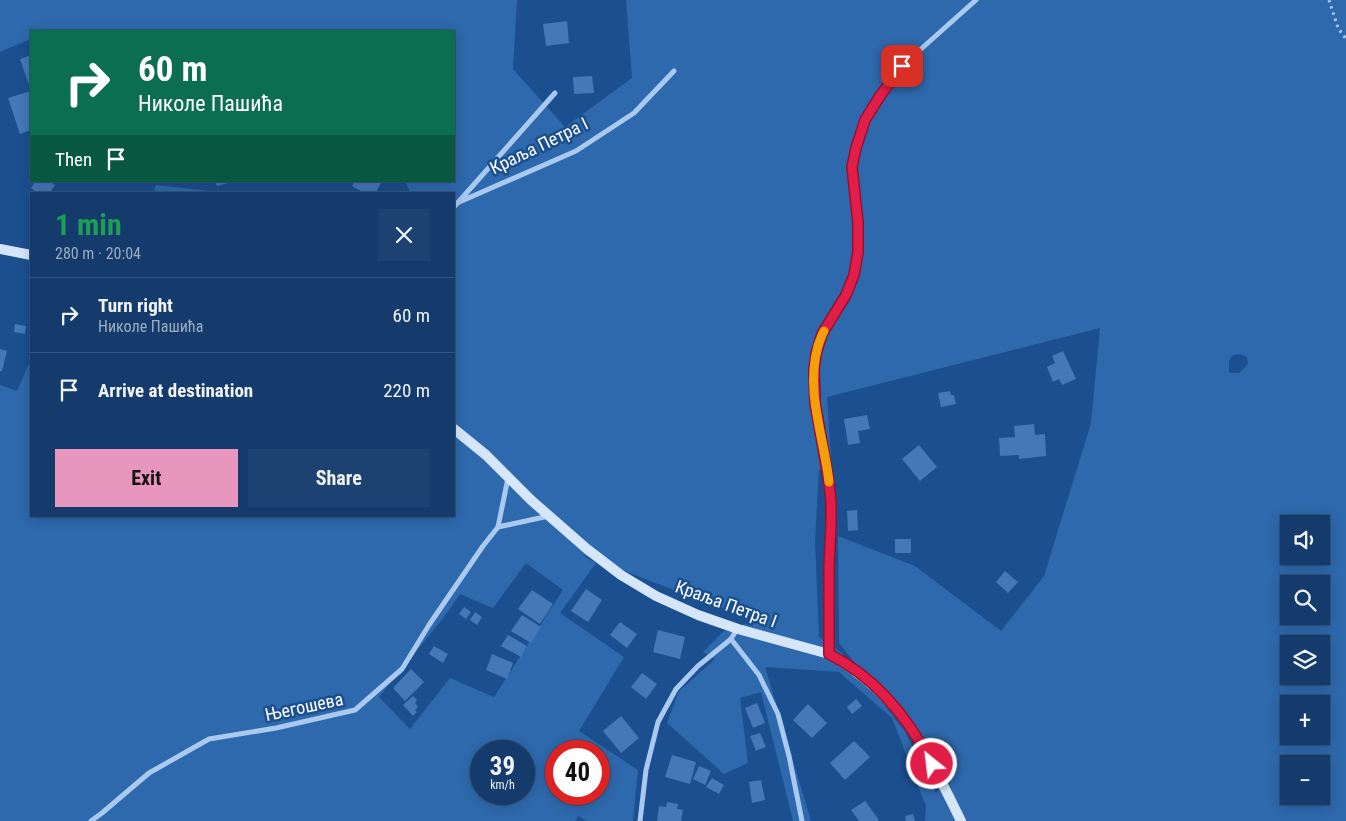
<!DOCTYPE html>
<meta charset="utf-8">
<style>
:root{--surface:#143b6b;--page:#1d4271;--text:#f1f3f6;--muted:#9dadc1;--line:#33557e;--accent:#e797bd}
body{margin:0;font-family:"Roboto Condensed",sans-serif;background:var(--page);color:var(--text);height:100vh;display:flex;flex-direction:column;font-size:19px;white-space:nowrap}
*{box-sizing:border-box;margin:0}
p{font-size:16px;color:var(--muted)}
.icon{flex:none;width:28px;height:28px;fill:none;stroke:currentColor;stroke-width:2;stroke-linecap:round;stroke-linejoin:round}
.map{position:relative;flex:1;overflow:hidden}
.drawer{position:absolute;left:30px;top:192px;width:425px;height:325px;display:flex;flex-direction:column;background:var(--surface);border-radius:0px;box-shadow:0 2px 12px #0003,0 0 0 1px var(--line)}
.drawer>*{flex:none}
.banner{position:absolute;left:30px;top:30px;width:425px;height:152px;border-radius:0px;box-shadow:0 2px 12px #0003,0 0 0 1px var(--line);background:#0b6e4f;color:#fff;overflow:hidden}
.controls{position:absolute;left:1280px;top:515px;display:grid;gap:10px}
.controls a{display:grid;place-items:center;width:50px;height:50px;border-radius:0px;background:var(--surface);box-shadow:0 2px 12px #0003,0 0 0 1px var(--line);font-size:25px}
.speed{position:absolute;left:470px;top:740px;display:flex;gap:10px;font-size:25px;font-weight:700;text-align:center}
.speed>*{display:grid;place-content:center;width:65px;height:65px;border-radius:50%;background:var(--surface);box-shadow:0 2px 12px #0003,0 0 0 1px var(--line);line-height:1}
.speed small{font-size:12px;font-weight:400}
.speed .limit{border:8px solid #d22;background:#fff;color:#111}
.pin{position:absolute;display:grid;place-items:center;width:42px;height:42px;color:#fff;margin:-21px;border-radius:10px;box-shadow:0 2px 8px #0006}
.me{position:absolute;width:55px;margin:-28px;rotate:331deg;stroke-linejoin:round;filter:drop-shadow(0 0 4px #0008)}
.turn{display:flex;align-items:center;gap:18px;height:105px;padding:0 25px;font-size:22px}
.turn .icon{width:65px;height:65px;stroke-width:2.5}
.turn b{display:block;font-size:35px;line-height:42px}
.then{display:flex;align-items:center;height:48px;padding:0 25px;background:#0003;gap:10px;font-size:19px}
.round{display:grid;place-items:center;flex:none;width:52px;height:52px;border-radius:0px;background:var(--page)}
.overview{display:flex;align-items:center;justify-content:space-between;height:85px;padding:0 25px}
h1{font-size:30px;font-weight:700;line-height:38px;color:#1e9e55}
.primary-button{display:flex;gap:10px;margin-top:auto;padding:10px 25px}
.primary-button a{flex:1;height:58px;border-radius:0px;background:var(--accent);color:#111;font-size:20px;font-weight:700;line-height:58px;text-align:center}
.primary-button a+a{background:var(--page);color:var(--text)}
ul{padding:0;list-style:none}
li{display:flex;align-items:center;gap:15px;height:75px;padding:0 25px;border-top:1px solid var(--line)}
li div{flex:1}
li b{display:block;font-size:19px}
li em{font-style:normal}
.map>svg:first-child{display:block}
.green{fill:#2e69ad;fill-rule:evenodd}
.building{fill:#4478b7}
.lines{fill:none;stroke-linecap:round;stroke-linejoin:round}
.path{stroke:#a9c9ee;stroke-width:3;stroke-dasharray:2.5 4;stroke-linecap:butt}
.street{stroke:#a9c9ee;stroke-width:5}
.secondary{stroke:#d6e6fa;stroke-width:10}
.route-casing{stroke:#92132f;stroke-width:12}
.route{stroke:#e11d48;stroke-width:9}
.slow{stroke:#f59e0b;stroke-width:9}
.labels{text-anchor:middle;stroke-width:5;stroke-linejoin:round;paint-order:stroke}
.street-label{font-size:18px;fill:#fff;stroke:#1b4f8f}
</style>
<div class="map">
<svg width="1346" height="821" viewBox="0 0 1346 821">
<rect width="100%" height="100%" fill="#1b4f8f"/>
<g class="green">
<path d="M0,0H517L513,69L565,127L632,78L626,0H1346V821H925L926,806L892,718L839,672L765,667L811,821H793L761,692L740,698L748,763L724,774L667,723L679,691L715,659L703,652L724,631L756,620L692,597L578,553L596,563L560,613L624,657L579,731L638,770L633,821H587L578,816L575,821H0V385L17,391L31,359V516H454V194H411L405,181H454V31H31V39L0,52ZM1100,328L1091,423L1044,576L1001,631L915,566L838,536L839,643L946,778L936,793L904,730L842,653L819,637L815,540L819,470L831,456L827,397ZM1241,354L1247,357L1248,364L1239,373H1229V361L1233,355ZM1289,524H1321V556H1289ZM526,563L563,590L494,697L450,678L410,729L379,697L444,617L460,594L493,608ZM1289,584H1321V616H1289ZM1289,644H1321V676H1289ZM1289,704H1321V736H1289ZM481,751H524V794H481ZM556,751H599V794H556ZM1289,764H1321V796H1289Z"/>
<polygon points="156,185 228,193 228,194 153,194"/>
</g>
<g class="building">
<polygon points="567,21 569,43 546,46 543,24"/>
<polygon points="31,55 31,130 20,134 8,98 31,91 20,59"/>
<polygon points="592,76 594,93 574,94 573,77"/>
<polygon points="36,181 49,181 55,185 49,194 39,194 31,188"/>
<polygon points="215,181 232,181 232,182 217,186"/>
<polygon points="355,181 382,181 375,194 366,194 352,186"/>
<polygon points="297,191 297,194 273,194 273,192"/>
<polygon points="15,324 26,326 25,334 14,332"/>
<polygon points="0,349 7,351 2,371 0,371"/>
<polygon points="1063,351 1076,379 1062,385 1059,379 1053,382 1047,367 1055,363 1052,356"/>
<polygon points="950,391 951,395 954,395 956,404 941,407 938,393"/>
<polygon points="867,415 870,429 858,431 860,443 848,445 844,419"/>
<polygon points="1034,424 1035,435 1045,434 1046,456 1019,459 1019,455 1000,456 999,438 1015,437 1014,426"/>
<polygon points="919,445 937,467 920,481 902,459"/>
<polygon points="857,510 858,530 848,531 847,511"/>
<rect x="895" y="539" width="16" height="14"/>
<polygon points="1005,571 1018,582 1008,593 996,582"/>
<polygon points="586,589 602,600 588,622 571,611"/>
<polygon points="532,590 553,604 540,624 518,609"/>
<polygon points="464,607 471,612 466,619 459,614"/>
<polygon points="475,612 482,617 477,625 470,620"/>
<polygon points="522,615 541,627 531,643 511,631"/>
<polygon points="620,622 637,634 627,648 610,635"/>
<polygon points="658,630 685,637 680,659 653,652"/>
<polygon points="508,635 527,646 521,657 501,646"/>
<polygon points="434,646 448,654 443,663 429,654"/>
<polygon points="492,654 513,663 507,679 486,670"/>
<polygon points="411,669 424,682 405,701 393,688"/>
<polygon points="642,673 657,684 646,699 631,687"/>
<polygon points="413,696 417,700 415,703 418,707 415,710 417,712 413,716 403,705"/>
<polygon points="856,699 862,706 852,714 847,707"/>
<polygon points="757,703 765,723 753,728 745,708"/>
<polygon points="808,704 827,723 812,738 793,720"/>
<polygon points="621,716 639,738 621,753 603,731"/>
<polygon points="760,733 766,747 756,751 750,736"/>
<polygon points="854,741 870,757 845,780 830,763"/>
<polygon points="672,755 696,762 690,784 665,777"/>
<polygon points="699,766 711,771 705,785 693,779"/>
<polygon points="712,778 724,785 719,794 706,787"/>
<polygon points="761,780 765,800 752,803 749,782"/>
<polygon points="865,801 879,820 877,821 859,821 851,810"/>
<polygon points="667,802 678,804 677,809 683,810 681,821 657,821 659,806 666,807"/>
<polygon points="913,814 915,821 906,821 905,816"/>
</g>
<g class="lines">
<polyline class="path" points="1329,0 1338,28 1346,39"/>
<g class="street">
<polyline points="457,203 576,151 634,113 674,71"/>
<polyline points="454,207 555,93"/>
<polyline points="498,527 549,516"/>
<polyline points="731,639 759,675 778,714 789,756 802,821"/>
<polyline points="829,654 829,567 831,524 831,501 828,476 815,403 814,370 816,354 822,334 847,295 854,275 858,252 858,223 852,167 856,148 865,120 880,96 902,66 976,0"/>
<polyline points="91,821 102,813 149,773 209,739 276,728 355,710 402,669 429,625 483,546 498,527 508,478"/>
<polyline points="640,821 646,770 658,722 676,689 698,666 731,639 737,629"/>
</g>
<g class="secondary">
<polyline points="0,249 31,255"/>
<path d="M454,429L486,455L531,500L587,549L621,575L656,596L698,615L738,629L829,654C840,660 850,667 860,675C910,713 934,766 961,821"/>
</g>
</g>
<g class="lines">
<g class="route-casing">
<path id="route" d="M902,66L880,96L865,120L856,148L852,167L858,223V252L854,275L846,295L822,334L816,354L814,370L815,403L828,476L831,501V524L829,567V654C875,677 909,719 932,764"/>
</g>
<use href="#route" class="route"/>
<path class="slow" d="M824,331C821,336 820,341 818,346C805,392 824,436 829,482"/>
</g>
<g class="labels">
<g class="street-label">
<text transform="translate(539 146) rotate(-26)" y="6">Краља Петра I</text>
<text transform="translate(726 604) rotate(20)" y="6">Краља Петра I</text>
<text transform="translate(304 707) rotate(-12)" y="6">Његошева</text>
</g>
</g>
</svg>
<div class="controls">
<a><svg class="icon" aria-label="sound" viewBox="0 0 24 24"><path d="M4 9h4l5-4v14l-5-4H4zM17 9q2 3 0 6"/></svg></a>
<a><svg class="icon" aria-label="search" viewBox="0 0 24 24"><circle cx="10" cy="10" r="6"/><path d="M15 15l6 6"/></svg></a>
<a><svg class="icon" aria-label="layers" viewBox="0 0 24 24"><path d="M12 4l9 5-9 5-9-5zM3 14l9 5 9-5"/></svg></a>
<a>+</a>
<a>−</a>
</div>
<div class="speed"><div>39<small>km/h</small></div><div class="limit">40</div></div>
<div class="pin" style="left:902px;top:66px;background:#d93025"><svg class="icon" aria-label="arrive" viewBox="0 0 24 24"><path d="M6 21V4h12l-3 4 3 4H6"/></svg></div>
<svg class="me" style="left:932px;top:764px" viewBox="-20 -20 40 40"><circle r="17" fill="#e11d48" stroke="#fff" stroke-width="3"/><path d="M0-11L8 9 0 5-8 9z" fill="#fff"/></svg>
<div class="banner">
<div class="turn"><svg class="icon" aria-label="right" viewBox="0 0 24 24"><path d="M7 20v-9h11M14 6l5 5-5 5"/></svg><div><b>60 m</b>Николе Пашића</div></div>
<div class="then">Then<svg class="icon" aria-label="arrive" viewBox="0 0 24 24"><path d="M6 21V4h12l-3 4 3 4H6"/></svg></div>
</div>
<section class="drawer">
<div class="overview"><div><h1>1 min</h1><p>280 m · 20:04</p></div><a class="round"><svg class="icon" aria-label="close" viewBox="0 0 24 24"><path d="M6 6l12 12M18 6L6 18"/></svg></a></div>
<ul>
<li><svg class="icon" aria-label="right" viewBox="0 0 24 24"><path d="M7 20v-9h11M14 6l5 5-5 5"/></svg><div><b>Turn right</b><p>Николе Пашића</p></div><em>60 m</em></li>
<li><svg class="icon" aria-label="arrive" viewBox="0 0 24 24"><path d="M6 21V4h12l-3 4 3 4H6"/></svg><div><b>Arrive at destination</b></div><em>220 m</em></li>
</ul>
<div class="primary-button"><a>Exit</a><a>Share</a></div>
</section>
</div>
